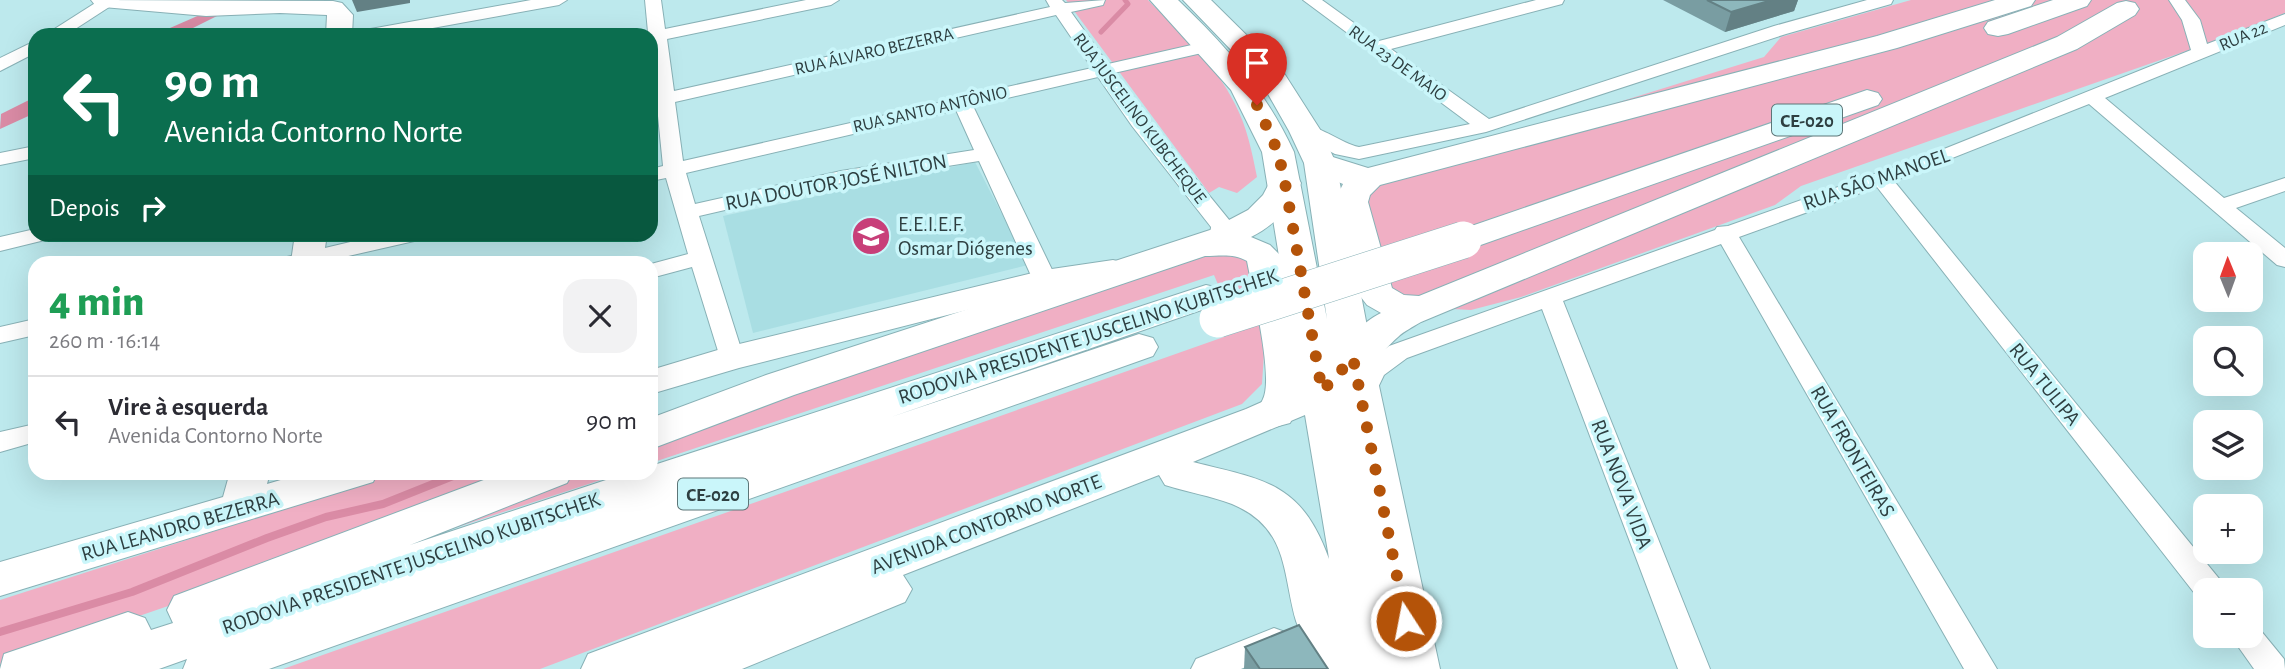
<!DOCTYPE html>
<html lang="pt">
<meta charset="utf-8">
<style>
:root{--surface:#fff;--page:#f2f2f3;--text:#2b2b33;--muted:#7c7c81;--line:#e1e1e2}
body{margin:0;font-family:"Alegreya Sans",sans-serif;background:var(--page);color:var(--text);height:100vh;display:flex;flex-direction:column;font-size:26px;white-space:nowrap}
*{box-sizing:border-box;margin:0}
p{font-size:23px;color:var(--muted)}
.icon{flex:none;width:38px;height:38px;fill:none;stroke:currentColor;stroke-width:2;stroke-linecap:round;stroke-linejoin:round}
.map{position:relative;flex:1;overflow:hidden}
.sheet{position:absolute;left:28px;top:256px;width:630px;height:224px;display:flex;flex-direction:column;background:var(--surface);border-radius:21px;box-shadow:0 7px 28px #0002}
.sheet>*{flex:none}
.hud{position:absolute;left:28px;top:28px;width:630px;height:214px;border-radius:21px;box-shadow:0 7px 28px #0002;background:#0b6e4f;color:#fff;overflow:hidden}
.needle{width:46px;rotate:359deg}
.buttons{position:absolute;left:2193px;top:242px;display:grid;gap:14px}
.buttons a{display:grid;place-items:center;width:70px;height:70px;border-radius:14px;background:var(--surface);box-shadow:0 7px 28px #0002;font-size:35px}
.pin{position:absolute;display:grid;place-items:center;width:60px;height:60px;color:#fff;margin:-72px -30px;border-radius:50% 50% 50% 0;rotate:-45deg;box-shadow:0 0 7px #0007}
.pin .icon{rotate:45deg}
.me{position:absolute;width:77px;margin:-38px;rotate:349deg;stroke-linejoin:round;filter:drop-shadow(0 0 5px #0008)}
.turn{display:flex;align-items:center;gap:24px;height:147px;padding:0 21px;font-size:32px}
.turn .icon{width:91px;height:91px;stroke-width:2.5}
.turn b{display:block;font-size:49px;line-height:60px}
.then{display:flex;align-items:center;height:66px;padding:0 21px;background:#0003;gap:14px;font-size:26px}
.round{display:grid;place-items:center;flex:none;width:74px;height:74px;border-radius:21px;background:var(--page)}
.headline{display:flex;align-items:center;justify-content:space-between;height:119px;padding:0 21px}
h1{font-size:42px;font-weight:800;line-height:52px;color:#1e9e55}
ul{padding:0;list-style:none}
li{display:flex;align-items:center;gap:21px;height:91px;padding:0 21px;border-top:2px solid var(--line)}
li div{flex:1}
li b{display:block;font-size:26px}
li em{font-style:normal}
.map>svg:first-child{display:block}
.built{fill:#a9dee3}
.green{fill:#f0afc4}
.water{fill:#da8ba5}
.lines{fill:none;stroke-linecap:round;stroke-linejoin:round}
.stream-far1{stroke:#da8ba5;stroke-width:5}
.stream{stroke:#da8ba5;stroke-width:8}
.street-casing{stroke:#88b1b6;stroke-width:2}
.secondary-casing{stroke:#88b1b6;stroke-width:2}
.primary-casing{stroke:#88b1b6;stroke-width:2}
.highway-casing{stroke:#88b1b6;stroke-width:2}
.street{fill:#fff;fill-rule:evenodd}
.secondary{fill:#fff;fill-rule:evenodd}
.primary{fill:#fff;fill-rule:evenodd}
.highway{fill:#fff;fill-rule:evenodd}
.highway-bridge-casing{stroke:#88b1b6;stroke-width:38;stroke-linecap:butt}
.highway-bridge{stroke:#fff;stroke-width:37}
.wall{fill:#799da2}
.shaded-wall{fill:#638084}
.building{fill:#8db7bc;stroke:#638084;stroke-width:2}
.route{stroke:#b45309;stroke-width:12;stroke-dasharray:0 21.6}
.labels{text-anchor:middle;stroke-width:7;stroke-linejoin:round;paint-order:stroke}
.far-street-label{font-size:18px;fill:#2e3f41;stroke:#caf6fa}
.shield{fill:#caf6fa;stroke:#5d7678;stroke-width:2}
.shield-label{font-size:19px;font-weight:bold;fill:#2e3f41}
.street-label{font-size:21px;fill:#2e3f41;stroke:#caf6fa}
.poi-label{font-size:21px;fill:#2e3f41;stroke:#caf6fa;text-anchor:start}
</style>
<div class="map">
<svg width="2285" height="669" viewBox="0 0 2285 669">
<rect width="100%" height="100%" fill="#bde9ed"/>
<polygon class="built" points="975,162 1028,265 753,333 723,216"/>
<g class="green">
<path d="M1066,0H1148C1179,32 1215,63 1235,104C1247,127 1252,152 1257,177L1237,193L1219,187L1209,193Z"/>
<polygon points="1911,0 2285,0 2285,13 2209,43 1801,186 1775,205 1521,297 1471,310 1397,306 1364,194 1423,163 1764,57 1781,37"/>
<polygon points="1218,253 1252,260 1265,338 1262,384 1242,404 540,669 283,669 1238,332 1214,275 651,463 651,444 1162,269"/>
<polygon points="395,473 500,473 200,595 0,664 0,600"/>
<polygon points="575,473 622,473 385,551 385,545"/>
</g>
<g class="water">
<polygon points="234,0 249,0 179,35 154,35"/>
<polygon points="35,97 35,113 0,129 1,114"/>
</g>
<g class="lines">
<polyline class="stream-far1" points="1101,32 1128,4 1125,0"/>
<polyline class="stream" points="0,632 132,592 267,538 326,517 383,504 463,472"/>
<g class="street-casing">
<g id="street">
<polygon points="100,0 120,0 66,35 45,35"/>
<polygon points="531,0 567,0 559,5 394,35 356,35 365,30"/>
<path d="M645,0H661L665,29L806,0H839L831,5L667,39L674,91L1050,7L1046,0H1062L1065,3L1105,0L1103,5L1071,12L1108,64L1209,41L1215,42L1218,46L1215,50L1114,73L1146,118L1230,221C1234,228 1233,235 1229,242H1213L1210,237L1211,227L1132,126L1098,77L973,106L1057,280L1053,285H1037L1033,280L979,161L841,183L699,216L744,358L740,364L731,366L722,364L692,267L651,278V264L688,254L666,178L651,181V169L663,166L657,106L651,108V96L655,95L651,35H644L648,32ZM1056,15L1092,68L966,96L961,95L952,100L683,161L675,102ZM956,110L974,150L841,171L695,204L686,173Z"/>
<path d="M1303,0H1322L1379,41L1536,0H1564L1562,4L1391,49L1489,119L1774,26L1867,0H1893L1891,4L1786,34L1486,132L1359,159L1335,154L1298,135L1295,131L1298,127C1318,122 1339,143 1359,147L1470,124Z"/>
<polygon points="2169,0 2185,0 2200,20 2207,44 2285,14 2285,25 2105,98 2224,198 2285,178 2285,191 2236,208 2285,248 2285,267 2277,265 2089,104 1894,181 2221,581 2225,590 2205,590 2205,600 2199,599 1877,187 1739,237 1997,669 1964,669 1721,244 1563,301 1710,669 1678,669 1542,309 1407,358 1384,375 1371,402 1362,405 1353,402 1349,396 1366,364 1389,346 1715,230 1717,227 1728,226 1934,153 2191,50 2182,20"/>
<polygon points="35,41 35,53 0,71 0,58"/>
<polygon points="35,146 35,158 0,165 0,153"/>
<polygon points="35,229 35,234 52,234 49,239 0,251 0,237"/>
<polygon points="384,234 426,234 423,239 322,262 284,262 287,257"/>
<polygon points="35,319 35,335 0,343 0,327"/>
<polygon points="35,424 35,442 0,452 0,432"/>
<polygon points="2250,624 2257,626 2284,659 2285,669 2254,669 2230,635 2250,635"/>
<polygon points="1274,628 1285,632 1290,641 1285,650 1241,669 1191,669 1196,659"/>
</g>
</g>
<g class="secondary-casing">
<g id="secondary">
<polygon points="91,0 333,1 342,3 353,15 352,35 326,35 327,15 280,13 206,16 103,7 95,5"/>
<polygon points="295,234 327,234 323,262 291,262"/>
<polygon points="1113,260 1125,263 1129,270 1125,277 1045,290 739,368 651,394 651,370 731,346 1045,270"/>
<polygon points="230,472 270,472 267,484 308,472 378,472 373,482 0,596 0,562 223,497"/>
</g>
</g>
<g class="primary-casing">
<path id="primary" d="M1150,0H1178C1226,46 1266,91 1294,152L1327,319L1304,163L1289,131L1260,80L1183,0H1211L1282,70L1321,131L1336,163L1373,358L1440,669H1320C1313,654 1301,637 1296,621C1282,572 1289,528 1232,504C1211,496 1187,492 1165,485L1159,475L903,575L912,589L905,602L742,669H581L588,654L1246,409L1300,385L1262,152L1231,90ZM1305,415L1328,552L1329,559C1301,482 1265,480 1193,462Z"/>
</g>
<g class="highway-casing">
<g id="highway">
<path d="M1995,0H2035L2031,6L1897,48L1380,185L1370,195L1368,202L1392,288L1404,295L1419,296L2057,37L2117,3L2126,1L2135,3L2139,9L2135,15L2077,49L1421,322C1413,327 1404,331 1398,337C1377,355 1371,376 1339,367L1333,358C1344,341 1363,322 1381,313L1367,305L1357,292L1334,202L1343,184L1309,170L1304,163L1309,156L1320,153L1368,168L1877,36Z"/>
<polygon points="2053,0 2091,0 2087,6 2008,34 1998,36 1988,34 1984,28 1988,22"/>
<polygon points="1867,90 1878,93 1882,99 1878,105 1475,247 1463,251 1451,247 1445,240 1451,233"/>
<path d="M1285,173L1297,176L1301,183C1291,208 1275,225 1251,237L1270,245L1282,257L1297,326L1305,394L1290,423L1275,427L1260,423L1254,413C1257,409 1261,404 1263,399C1274,377 1252,288 1247,261C1233,253 1220,256 1205,256L794,395L651,449V418L766,375L1210,230L1248,210L1263,195L1273,176Z"/>
<polygon points="1206,285 1219,288 1225,296 1219,304 891,417 1139,334 1153,338 1158,347 1153,356 269,669 183,669 187,659 159,669 0,669 4,654 128,612 145,618 151,630 173,623 167,610 174,596 505,472 573,472 567,483 410,545 630,472 651,472 651,466"/>
</g>
</g>
<use href="#street" class="street"/>
<use href="#secondary" class="secondary"/>
<use href="#primary" class="primary"/>
<use href="#highway" class="highway"/>
<g class="highway-bridge-casing">
<polyline id="highway-bridge" points="1218,319 1463,240"/>
</g>
<use href="#highway-bridge" class="highway-bridge"/>
</g>
<g class="wall">
<polygon points="1663,0 1798,0 1794,11 1725,32"/>
<polygon points="1245,647 1328,669 1244,669"/>
</g>
<g class="shaded-wall">
<polygon points="352,0 410,0 410,3 357,12"/>
<polygon points="1772,0 1798,0 1794,11 1725,32 1731,12"/>
</g>
<g class="building">
<polygon points="1707,0 1772,0 1731,12"/>
<polygon points="1299,625 1328,669 1260,669 1245,647"/>
</g>
<g class="lines">
<polyline class="route" points="1257,105 1278,152 1285,183 1322,391 1353,358 1406,621"/>
</g>
<defs>
<g id="school-disc" transform="scale(2.0125)"><circle r="9.5" fill="#c83f79" stroke="#caf6fa"/><path d="M0-5L7-2L0 1L-7-2ZM-4 1L0 2.5L4 1V4Q0 6-4 4Z" fill="#fff"/></g>
</defs>
<g fill-rule="evenodd">
<use href="#school-disc" x="871" y="236"/>
</g>
<g class="labels">
<g class="far-street-label">
<text transform="translate(2243 36) rotate(-23)" y="6">RUA 22</text>
<text transform="translate(874 51) rotate(-13)" y="6">RUA ÁLVARO BEZERRA</text>
<text transform="translate(1398 63) rotate(36)" y="6">RUA 23 DE MAIO</text>
<text transform="translate(930 109) rotate(-13)" y="6">RUA SANTO ANTÔNIO</text>
<text transform="translate(1140 118) rotate(53)" y="6">RUA JUSCELINO KUBCHEQUE</text>
</g>
<g class="shield">
<rect x="1772" y="104.5" width="70" height="31" rx="5"/>
<rect x="678" y="478.5" width="70" height="31" rx="5"/>
</g>
<g class="shield-label">
<text x="1807" y="127">CE-020</text>
<text x="713" y="501">CE-020</text>
</g>
<g class="street-label">
<text transform="translate(1876 179) rotate(-19)" y="7">RUA SÃO MANOEL</text>
<text transform="translate(836 182) rotate(-11)" y="7">RUA DOUTOR JOSÉ NILTON</text>
<text transform="translate(1088 336) rotate(-18)" y="7">RODOVIA PRESIDENTE JUSCELINO KUBITSCHEK</text>
<text transform="translate(2045 384) rotate(51)" y="7">RUA TULIPA</text>
<text transform="translate(1853 451) rotate(60)" y="7">RUA FRONTEIRAS</text>
<text transform="translate(1622 484) rotate(69)" y="7">RUA NOVA VIDA</text>
<text transform="translate(986 524) rotate(-21)" y="7">AVENIDA CONTORNO NORTE</text>
<text transform="translate(180 526) rotate(-16)" y="7">RUA LEANDRO BEZERRA</text>
<text transform="translate(411 563) rotate(-19)" y="7">RODOVIA PRESIDENTE JUSCELINO KUBITSCHEK</text>
</g>
<g class="poi-label">
<text x="898" y="231">E.E.I.E.F.<tspan x="898" dy="24">Osmar Diógenes</tspan></text>
</g>
</g>
</svg>
<div class="buttons">
<a><svg class="needle" viewBox="-14 -14 28 28"><path d="M0-13l5 13h-10z" fill="#e53935"/><path d="M0 13l5-13h-10z" fill="#7c7c81"/></svg></a>
<a><svg class="icon" aria-label="search" viewBox="0 0 24 24"><circle cx="10" cy="10" r="6"/><path d="M15 15l6 6"/></svg></a>
<a><svg class="icon" aria-label="layers" viewBox="0 0 24 24"><path d="M12 4l9 5-9 5-9-5zM3 14l9 5 9-5"/></svg></a>
<a>+</a>
<a>−</a>
</div>
<div class="pin" style="left:1257px;top:105px;background:#d93025"><svg class="icon" aria-label="arrive" viewBox="0 0 24 24"><path d="M6 21V4h12l-3 4 3 4H6"/></svg></div>
<svg class="me" style="left:1406px;top:621px" viewBox="-20 -20 40 40"><circle r="17" fill="#b45309" stroke="#fff" stroke-width="3"/><path d="M0-11L8 9 0 5-8 9z" fill="#fff"/></svg>
<div class="hud">
<div class="turn"><svg class="icon" aria-label="left" viewBox="0 0 24 24"><path d="M17 20v-9H6M10 6l-5 5 5 5"/></svg><div><b>90 m</b>Avenida Contorno Norte</div></div>
<div class="then">Depois<svg class="icon" aria-label="right" viewBox="0 0 24 24"><path d="M7 20v-9h11M14 6l5 5-5 5"/></svg></div>
</div>
<section class="sheet">
<div class="headline"><div><h1>4 min</h1><p>260 m · 16:14</p></div><a class="round"><svg class="icon" aria-label="close" viewBox="0 0 24 24"><path d="M6 6l12 12M18 6L6 18"/></svg></a></div>
<ul>
<li><svg class="icon" aria-label="left" viewBox="0 0 24 24"><path d="M17 20v-9H6M10 6l-5 5 5 5"/></svg><div><b>Vire à esquerda</b><p>Avenida Contorno Norte</p></div><em>90 m</em></li>
</ul>
</section>
</div>
